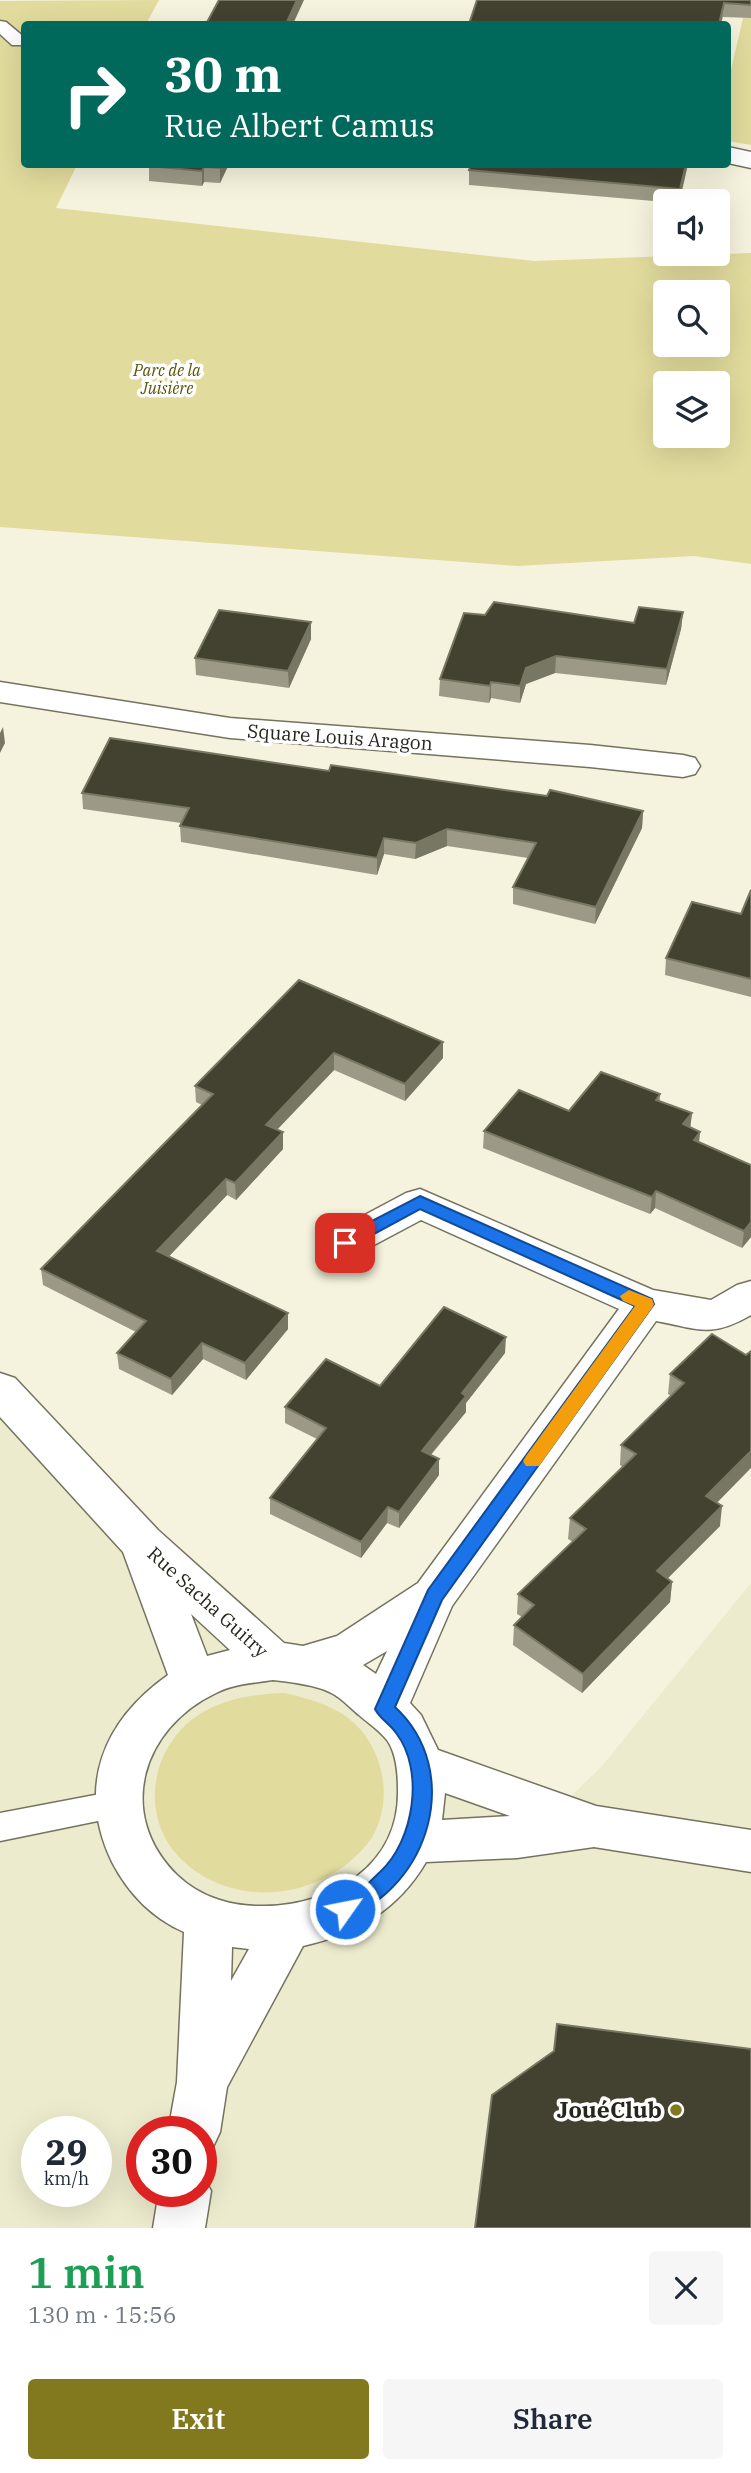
<!DOCTYPE html>
<meta charset="utf-8">
<style>
:root{--surface:#fff;--page:#f6f6f7;--text:#1f2937;--muted:#747a83;--accent:#82791e}
body{margin:0;font-family:"IBM Plex Serif",serif;background:var(--page);color:var(--text);height:100vh;display:flex;flex-direction:column;font-size:26px;white-space:nowrap}
*{box-sizing:border-box;margin:0}
p{font-size:23px;color:var(--muted)}
.icon{flex:none;width:38px;height:38px;fill:none;stroke:currentColor;stroke-width:2;stroke-linecap:round;stroke-linejoin:round}
.map{position:relative;height:2228px;overflow:hidden}
.sheet{display:flex;flex-direction:column;background:var(--surface);flex:1}
.sheet>*{flex:none}
.guide{position:absolute;left:21px;top:21px;width:710px;height:147px;border-radius:7px;box-shadow:0 7px 28px #0002;background:#00695c;color:#fff;overflow:hidden}
.tools{position:absolute;left:653px;top:189px;display:grid;gap:14px}
.tools a{display:grid;place-items:center;width:77px;height:77px;border-radius:7px;background:var(--surface);box-shadow:0 7px 28px #0002;font-size:35px}
.speed{position:absolute;left:21px;top:2116px;display:flex;gap:14px;font-size:35px;font-weight:700;text-align:center}
.speed>*{display:grid;place-content:center;width:91px;height:91px;border-radius:50%;background:var(--surface);box-shadow:0 7px 28px #0002;line-height:1}
.speed small{font-size:18px;font-weight:400}
.speed .limit{border:10px solid #d22;background:#fff;color:#111}
.pin{position:absolute;display:grid;place-items:center;width:60px;height:60px;color:#fff;margin:-30px;border-radius:14px;box-shadow:0 4px 10px #0006}
.me{position:absolute;width:77px;margin:-38px;rotate:57deg;stroke-linejoin:round;filter:drop-shadow(0 0 5px #0008)}
.turn{display:flex;align-items:center;gap:24px;height:147px;padding:0 28px;font-size:32px}
.turn .icon{width:91px;height:91px;stroke-width:2.5}
.turn b{display:block;font-size:49px;line-height:60px}
.round{display:grid;place-items:center;flex:none;width:74px;height:74px;border-radius:7px;background:var(--page)}
.overview{display:flex;align-items:center;justify-content:space-between;height:119px;padding:0 28px}
h1{font-size:42px;font-weight:600;line-height:52px;color:#1e9e55}
.button{display:flex;gap:14px;margin-top:auto;padding:14px 28px}
.button a{flex:1;height:80px;border-radius:7px;background:var(--accent);color:#fff;font-size:28px;font-weight:600;line-height:80px;text-align:center}
.button a+a{background:var(--page);color:var(--text)}
.map>svg:first-child{display:block}
.built{fill:#edebcd;fill-rule:evenodd}
.green{fill:#e1db9d;fill-rule:evenodd}
.lines{fill:none;stroke-linecap:round;stroke-linejoin:round}
.service-casing{stroke:#75735f;stroke-width:3}
.minor-casing{stroke:#75735f;stroke-width:3}
.service{fill:#fff;fill-rule:evenodd}
.minor{fill:#fff;fill-rule:evenodd}
.wall{fill:#9c9a86}
.shaded-wall{fill:#787764}
.building{fill:#434230;stroke:#787764;stroke-width:2}
.route{fill:#1a73e8;stroke:#114b97;stroke-width:2}
.slow{fill:#f59e0b}
.poi-dot{fill:#82791e;stroke:#fff;stroke-width:2.5}
.labels{text-anchor:middle;stroke-width:7;stroke-linejoin:round;paint-order:stroke}
.far-park-label{font-size:16px;font-style:italic;fill:#5b5408;stroke:#fff}
.street-label{font-size:19px;fill:#27261e;stroke:#fff}
.near-poi-label{font-size:23px;font-weight:bold;fill:#27261e;stroke:#fff;text-anchor:end}
</style>
<div class="map">
<svg width="751" height="2228" viewBox="0 0 751 2228">
<rect width="100%" height="100%" fill="#f5f3dd"/>
<path class="built" d="M0,1375L273,1661L347,1679L419,1763L555,1812L602,1766L751,1583V2228H0ZM37,2132H96V2191H37ZM142,2132H201V2191H142Z"/>
<g class="green">
<path d="M159,0L146,24H24V164L77,165L56,208L534,261L751,253V564L694,556L517,566L0,527V1ZM665,292H718V345H665ZM665,383H718V436H665Z"/>
<polygon points="746,5 751,7 751,145 728,141 728,83"/>
<path d="M285,1693C309,1699 334,1705 353,1722C388,1753 396,1815 362,1850C315,1901 232,1908 182,1860C134,1814 153,1733 213,1707C237,1696 260,1694 285,1693Z"/>
</g>
<g class="lines">
<g class="service-casing">
<g id="service">
<polygon points="0,21 6,22 24,37 24,45 12,45 0,34"/>
<polygon points="116,1791 127,1795 132,1805 127,1815 0,1841 0,1813"/>
</g>
</g>
<g class="minor-casing">
<g id="minor">
<polygon points="728,147 751,152 751,168 728,163"/>
<polygon points="0,682 230,718 590,745 683,755 695,758 700,766 695,774 683,777 590,767 230,738 0,702"/>
<path d="M420,1189L653,1290L711,1300L737,1285L751,1281V1315C711,1338 699,1329 656,1321L452,1606L410,1703L421,1715L438,1750L596,1806L751,1830V1872L594,1847L517,1858L426,1862C398,1910 356,1934 303,1946L227,2087L220,2132L212,2149L201,2154V2132H168L177,2082L184,1932C152,1918 128,1893 112,1862C76,1787 103,1721 168,1675L123,1552L0,1417V1373L15,1378L158,1530L284,1643L303,1646L337,1636L418,1583L619,1309L421,1220L359,1253L345,1258L331,1253L325,1243L331,1233L406,1193ZM191,1614L230,1650L207,1656ZM387,1651L376,1674L363,1665ZM273,1680C290,1682 309,1684 325,1690C339,1695 348,1706 359,1715C368,1723 379,1730 387,1740C397,1754 398,1775 398,1791C399,1866 332,1905 265,1906C233,1907 201,1898 177,1875C115,1814 142,1728 216,1693C233,1684 254,1683 273,1680ZM445,1793L510,1816L442,1820ZM232,1947L249,1949L231,1981Z"/>
<polygon points="201,2172 211,2191 205,2228 153,2228 159,2191 201,2191"/>
</g>
</g>
<use href="#service" class="service"/>
<use href="#minor" class="minor"/>
</g>
<g class="wall">
<polygon points="751,0 751,18 723,17 721,24 469,24"/>
<polygon points="149,164 229,164 220,183 204,182 202,186 149,181"/>
<polygon points="688,164 680,201 665,202 469,185 469,170"/>
<polygon points="683,612 681,629 666,685 555,673 526,684 520,703 491,698 489,703 439,696 440,679 485,615 634,623"/>
<polygon points="311,639 289,688 196,675 195,658"/>
<polygon points="329,771 643,811 642,828 595,924 513,904 513,887 528,858 447,846 415,859 384,854 377,875 181,842 180,826 181,823 83,809 82,793"/>
<polygon points="751,890 751,997 665,975 666,958 741,914"/>
<polygon points="299,980 443,1042 443,1058 405,1101 334,1070 277,1130 283,1132 283,1149 236,1200 227,1195 169,1256 288,1313 288,1329 246,1380 203,1359 172,1395 119,1369 117,1353 136,1332 43,1285 41,1269 202,1105 196,1102 195,1086"/>
<polygon points="660,1094 660,1102 692,1113 690,1127 700,1132 699,1143 751,1237 742,1248 655,1208 650,1214 483,1148 484,1131 569,1111"/>
<polygon points="712,1334 717,1502 720,1526 668,1578 672,1582 670,1602 582,1693 513,1645 514,1625 522,1617 517,1614 518,1594 573,1542 568,1539 570,1518 623,1467 620,1465 621,1445 671,1396 668,1394 670,1374"/>
<polygon points="505,1353 466,1403 466,1412 431,1455 439,1475 399,1528 387,1523 361,1558 270,1514 270,1498 317,1439 285,1423 285,1407 380,1386"/>
</g>
<g class="shaded-wall">
<polygon points="297,0 304,0 293,24 286,24"/>
<polygon points="724,3 721,24 719,24"/>
<polygon points="221,164 229,164 220,183 220,168"/>
<polygon points="686,164 688,164 679,201 680,189"/>
<polygon points="204,167 204,182 202,186 202,171"/>
<polygon points="683,612 681,629 666,685 667,669"/>
<polygon points="311,622 311,639 289,688 288,671"/>
<polygon points="556,656 555,673 526,684 520,703 520,686 526,668"/>
<polygon points="491,682 491,698 489,703 490,686"/>
<polygon points="3,727 5,743 0,753 0,733"/>
<polygon points="643,811 642,828 595,924 596,907"/>
<polygon points="447,829 447,846 415,859 416,843"/>
<polygon points="384,838 384,854 377,875 377,858"/>
<polygon points="443,1042 443,1058 405,1101 405,1084"/>
<polygon points="334,1053 334,1070 266,1141 266,1125"/>
<polygon points="692,1113 690,1130 683,1124"/>
<polygon points="283,1132 283,1149 236,1200 235,1183"/>
<polygon points="700,1132 698,1149 694,1140"/>
<polygon points="226,1179 227,1195 159,1267 157,1251"/>
<polygon points="656,1191 655,1208 650,1214 652,1197"/>
<polygon points="751,1222 751,1237 742,1248 744,1231"/>
<polygon points="288,1313 288,1329 246,1380 245,1363"/>
<polygon points="506,1337 505,1353 466,1403 466,1412 421,1466 422,1451 462,1393"/>
<polygon points="202,1343 203,1359 172,1395 171,1379"/>
<polygon points="751,1451 751,1468 704,1516 706,1496"/>
<polygon points="439,1459 439,1475 399,1528 399,1512"/>
<polygon points="722,1506 720,1526 655,1591 657,1571"/>
<polygon points="388,1507 387,1523 361,1558 361,1542"/>
<polygon points="672,1582 670,1602 582,1693 583,1674"/>
</g>
<g class="building">
<polygon points="219,0 297,0 286,24 206,24"/>
<polygon points="477,0 751,0 751,5 724,3 719,24 469,24"/>
<polygon points="149,164 221,164 220,168 204,167 202,171 148,166"/>
<polygon points="471,164 686,164 680,189 469,170"/>
<polygon points="494,602 634,623 639,607 683,612 667,669 556,656 526,668 520,686 491,682 490,686 440,679 464,613 485,615"/>
<polygon points="219,610 311,622 288,671 195,658"/>
<polygon points="110,738 329,771 331,765 547,796 550,790 643,811 596,907 513,887 536,843 447,829 416,843 384,838 377,858 180,826 189,808 82,793"/>
<polygon points="751,890 751,979 666,958 692,902 741,914"/>
<polygon points="299,980 443,1042 405,1084 334,1053 266,1125 283,1132 235,1183 226,1179 157,1251 288,1313 245,1363 202,1343 171,1379 117,1353 146,1321 41,1269 213,1094 195,1086"/>
<polygon points="601,1072 660,1094 656,1100 692,1113 683,1124 700,1132 694,1140 751,1165 751,1222 744,1231 656,1191 652,1197 484,1131 519,1090 569,1111"/>
<polygon points="444,1307 506,1337 462,1393 466,1396 422,1451 439,1459 399,1512 388,1507 361,1542 270,1498 326,1428 285,1407 326,1359 380,1386"/>
<polygon points="712,1334 746,1355 751,1351 751,1451 706,1496 722,1506 657,1571 672,1582 583,1674 514,1625 534,1605 518,1594 586,1529 570,1518 636,1454 621,1445 684,1383 670,1374"/>
<polygon points="557,2024 751,2049 751,2228 475,2228 492,2095 554,2051"/>
</g>
<path class="route" d="M420,1196L652,1299L654,1304L442,1600L395,1707C464,1771 430,1887 345,1918L338,1915L335,1909C339,1900 348,1899 356,1894C365,1888 372,1879 380,1872C414,1841 425,1770 396,1733C390,1724 380,1719 375,1709L428,1590L635,1306L420,1209L350,1247H339L336,1243L339,1238Z"/>
<polygon class="slow" points="629,1290 652,1299 654,1304 652,1308 539,1466 526,1466 523,1461 526,1456 635,1306 623,1301 620,1296"/>
<circle class="poi-dot" cx="676" cy="2110" r="7"/>
<g class="labels">
<g class="far-park-label">
<text x="167" y="376">Parc de la<tspan x="167" dy="18">Juisière</tspan></text>
</g>
<g class="street-label">
<text transform="translate(340 737) rotate(4)" y="7">Square Louis Aragon</text>
<text transform="translate(208 1602) rotate(42)" y="7">Rue Sacha Guitry</text>
</g>
<g class="near-poi-label">
<text x="662" y="2118">JouéClub</text>
</g>
</g>
</svg>
<div class="tools">
<a><svg class="icon" aria-label="sound" viewBox="0 0 24 24"><path d="M4 9h4l5-4v14l-5-4H4zM17 9q2 3 0 6"/></svg></a>
<a><svg class="icon" aria-label="search" viewBox="0 0 24 24"><circle cx="10" cy="10" r="6"/><path d="M15 15l6 6"/></svg></a>
<a><svg class="icon" aria-label="layers" viewBox="0 0 24 24"><path d="M12 4l9 5-9 5-9-5zM3 14l9 5 9-5"/></svg></a>
</div>
<div class="speed"><div>29<small>km/h</small></div><div class="limit">30</div></div>
<div class="pin" style="left:345px;top:1243px;background:#d93025"><svg class="icon" aria-label="arrive" viewBox="0 0 24 24"><path d="M6 21V4h12l-3 4 3 4H6"/></svg></div>
<svg class="me" style="left:345px;top:1909px" viewBox="-20 -20 40 40"><circle r="17" fill="#1a73e8" stroke="#fff" stroke-width="3"/><path d="M0-11L8 9 0 5-8 9z" fill="#fff"/></svg>
<div class="guide">
<div class="turn"><svg class="icon" aria-label="right" viewBox="0 0 24 24"><path d="M7 20v-9h11M14 6l5 5-5 5"/></svg><div><b>30 m</b>Rue Albert Camus</div></div>
</div>
</div>
<section class="sheet">
<div class="overview"><div><h1>1 min</h1><p>130 m · 15:56</p></div><a class="round"><svg class="icon" aria-label="close" viewBox="0 0 24 24"><path d="M6 6l12 12M18 6L6 18"/></svg></a></div>
<div class="button"><a>Exit</a><a>Share</a></div>
</section>
